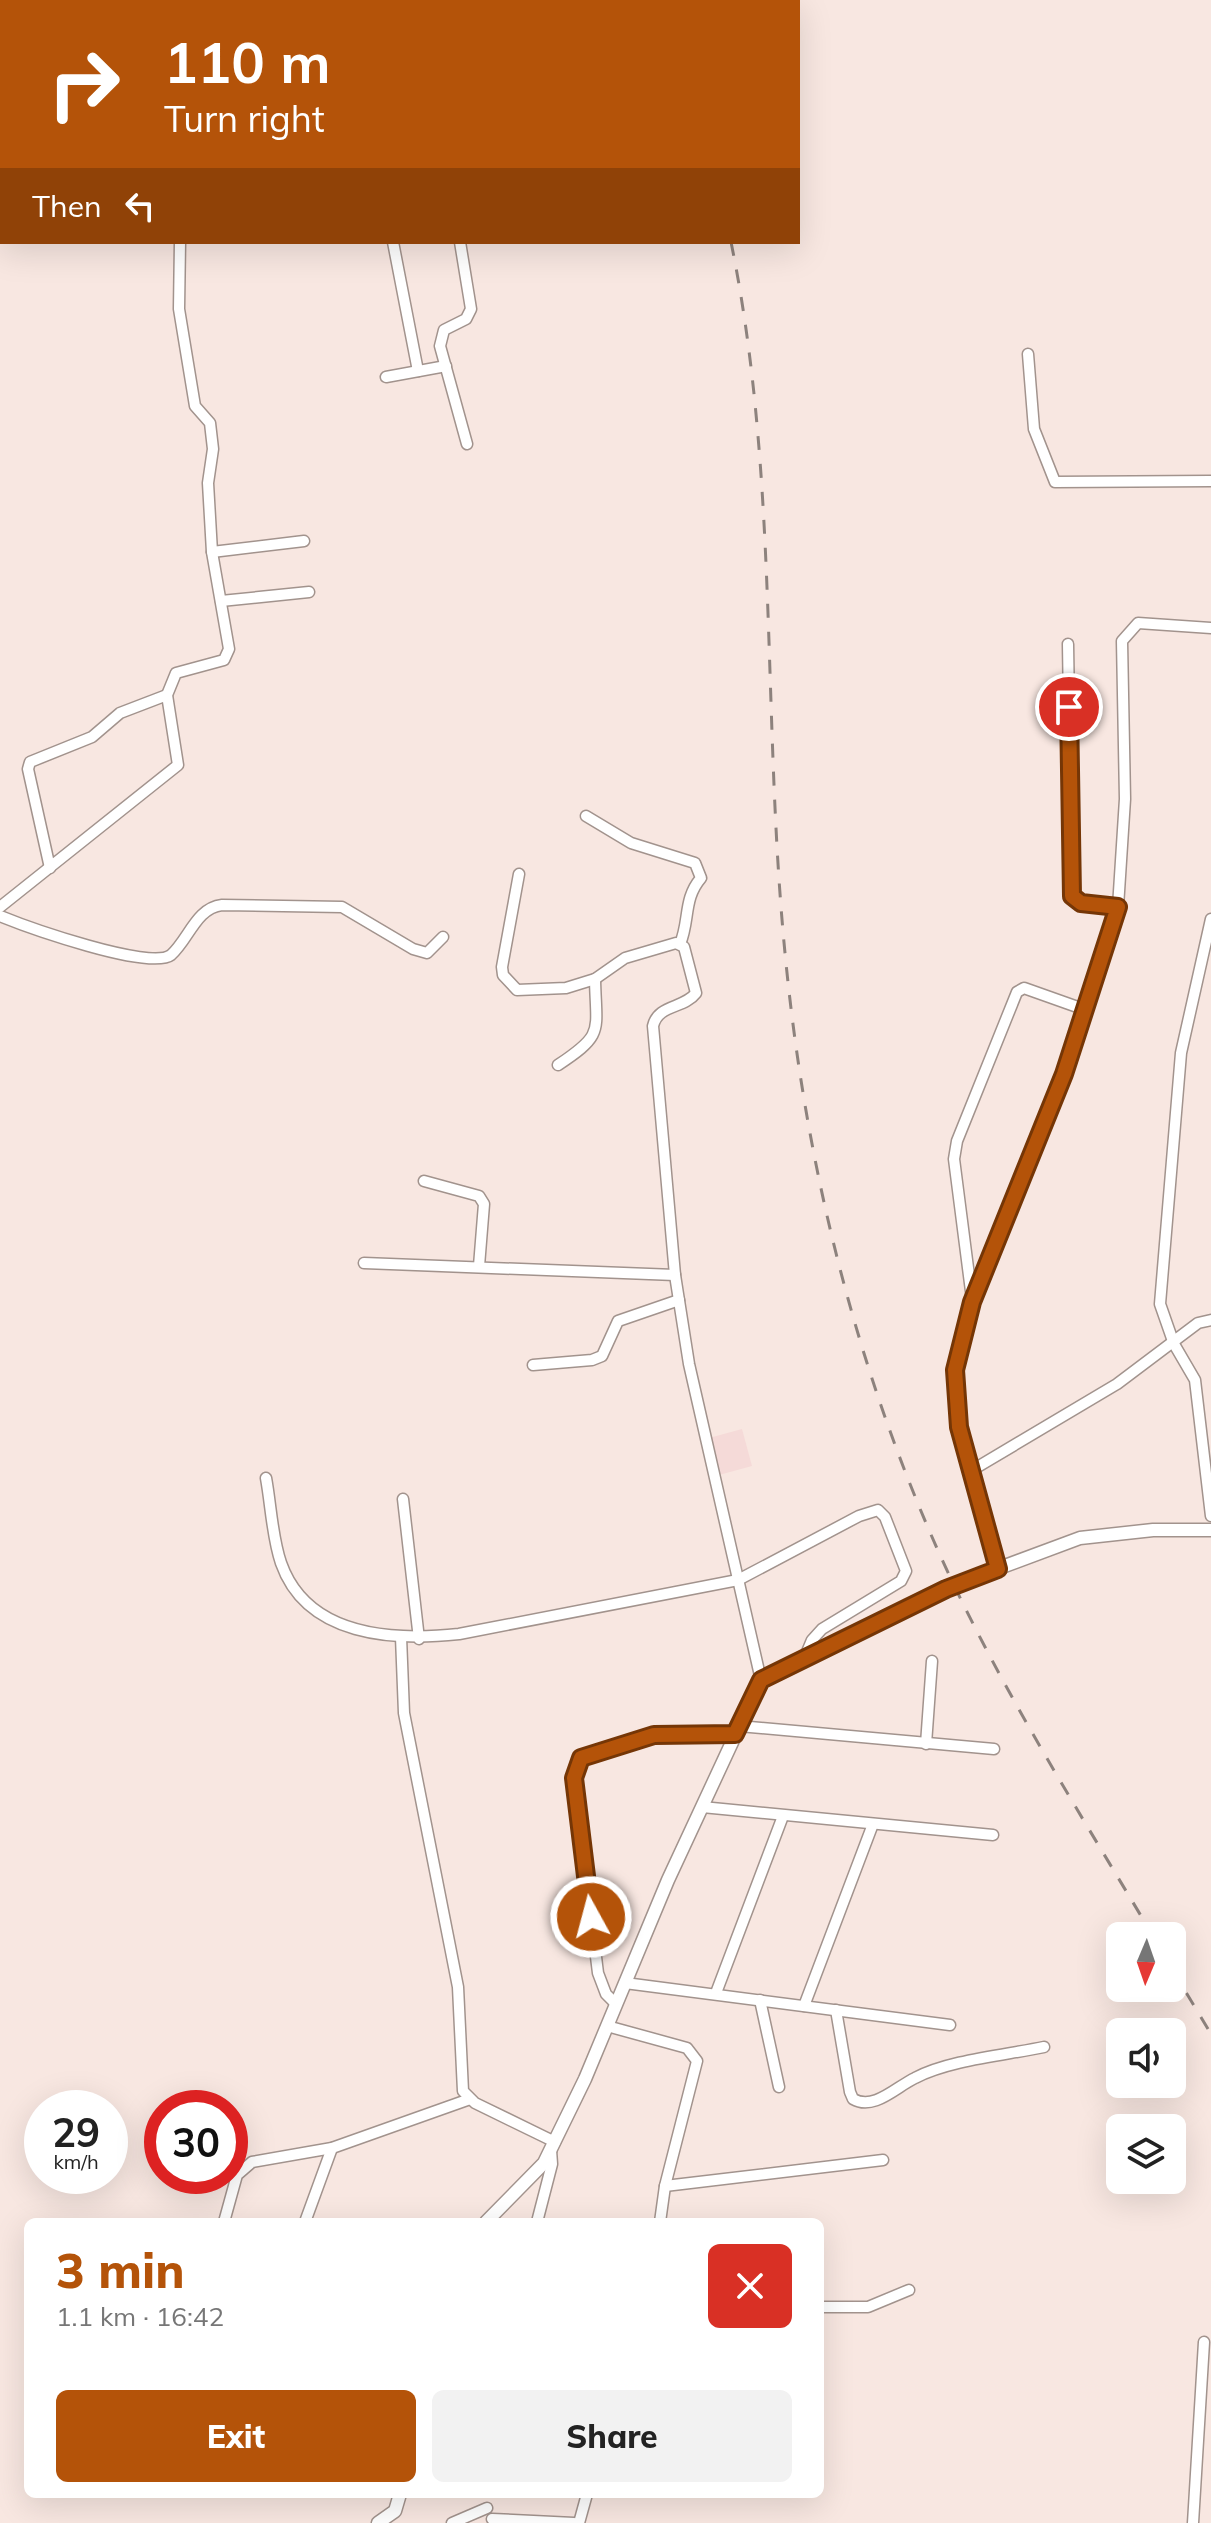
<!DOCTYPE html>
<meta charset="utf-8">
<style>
:root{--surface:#fff;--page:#f2f2f2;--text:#222;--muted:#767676;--accent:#b45309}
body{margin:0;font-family:Mulish,sans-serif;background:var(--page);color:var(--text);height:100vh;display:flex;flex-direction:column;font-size:30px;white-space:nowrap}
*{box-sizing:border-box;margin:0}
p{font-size:26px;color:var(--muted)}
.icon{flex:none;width:44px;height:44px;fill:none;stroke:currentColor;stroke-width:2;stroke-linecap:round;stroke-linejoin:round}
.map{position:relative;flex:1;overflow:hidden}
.sheet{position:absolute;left:24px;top:2218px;width:800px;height:280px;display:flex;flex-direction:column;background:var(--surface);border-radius:12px;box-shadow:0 8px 32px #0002}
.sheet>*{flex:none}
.hud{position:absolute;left:0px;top:0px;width:800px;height:244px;box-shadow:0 8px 32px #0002;background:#b45309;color:#fff;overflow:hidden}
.needle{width:52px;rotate:182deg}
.tools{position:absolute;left:1106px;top:1922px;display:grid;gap:16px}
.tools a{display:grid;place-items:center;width:80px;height:80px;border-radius:12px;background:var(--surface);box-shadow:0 8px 32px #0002;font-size:40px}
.speed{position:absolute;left:24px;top:2090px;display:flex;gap:16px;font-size:40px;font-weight:700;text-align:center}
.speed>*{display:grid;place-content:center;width:104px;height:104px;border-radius:50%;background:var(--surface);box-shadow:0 8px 32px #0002;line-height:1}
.speed small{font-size:20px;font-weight:400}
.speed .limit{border:12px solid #d22;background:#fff;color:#111}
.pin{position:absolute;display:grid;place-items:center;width:68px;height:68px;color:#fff;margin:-34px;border:4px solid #fff;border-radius:50%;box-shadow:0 2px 8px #0007}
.me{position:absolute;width:88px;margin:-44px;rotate:353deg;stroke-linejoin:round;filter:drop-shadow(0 0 6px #0008)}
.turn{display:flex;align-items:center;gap:28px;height:168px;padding:0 32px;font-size:36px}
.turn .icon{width:104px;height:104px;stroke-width:2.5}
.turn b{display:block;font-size:56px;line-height:68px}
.then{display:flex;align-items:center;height:76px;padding:0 32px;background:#0003;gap:16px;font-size:30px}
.round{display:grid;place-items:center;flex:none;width:84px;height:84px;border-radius:12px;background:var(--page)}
.overview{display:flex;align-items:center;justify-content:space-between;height:136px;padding:0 32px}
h1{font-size:48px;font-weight:800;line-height:60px;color:var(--accent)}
.action{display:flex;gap:16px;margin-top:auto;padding:16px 32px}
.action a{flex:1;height:92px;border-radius:12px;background:var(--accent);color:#fff;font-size:32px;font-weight:800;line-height:92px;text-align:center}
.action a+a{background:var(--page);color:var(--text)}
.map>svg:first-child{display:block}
.education{fill:#f5dad8}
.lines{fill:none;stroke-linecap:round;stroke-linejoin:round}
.minor-casing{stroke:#a2938d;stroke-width:13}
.tertiary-casing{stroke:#a2938d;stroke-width:15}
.minor{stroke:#fff;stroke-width:10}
.tertiary{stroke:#fff;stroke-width:12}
.rail{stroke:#8d827d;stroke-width:3;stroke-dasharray:14 14;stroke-linecap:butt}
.tertiary-bridge-casing{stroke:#a2938d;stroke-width:15;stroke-linecap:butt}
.tertiary-bridge{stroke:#fff;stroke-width:12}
.route-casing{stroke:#753606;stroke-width:20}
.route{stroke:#b45309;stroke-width:14}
</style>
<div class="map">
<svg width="1211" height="2523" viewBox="0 0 1211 2523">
<rect width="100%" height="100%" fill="#f8e7e1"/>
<polygon class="education" points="742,1429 752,1466 719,1475 709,1438"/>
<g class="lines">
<g class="minor-casing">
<g id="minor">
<polyline points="128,0 128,2"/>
<polyline points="391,0 392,2"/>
<polyline points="562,0 562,2"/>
<polyline points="636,0 637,2"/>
<polyline points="189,2 194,0"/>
<polyline points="489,2 495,0"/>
<polyline points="0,77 2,77"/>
<polyline points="393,242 418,371"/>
<polyline points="460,242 471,309 466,319 444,330 440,346 467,444"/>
<polyline points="1028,354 1034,429 1055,482 1211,481"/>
<polyline points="386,377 446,366"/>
<polyline points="212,552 304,541"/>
<polyline points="221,601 309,592"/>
<polyline points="1068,644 1072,896 1081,903 1118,907"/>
<path d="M586,816L631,843L695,863L701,878C683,899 690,920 680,944"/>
<polyline points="50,868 28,769 30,762 92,737 120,713 167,695"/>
<path d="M519,874L502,967L503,975L517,990L566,988L595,979L625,958L676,943L684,947L696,993C684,1009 658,1004 653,1026L675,1275L689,1364L761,1680"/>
<polyline points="0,907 178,765 167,695 176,673 224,660 229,649 212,552 208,483 213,449 210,423 195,406 179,309 180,242"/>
<path d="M0,916C27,927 150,971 171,955C189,939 196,908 222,905L342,907L413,949L427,953L443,937"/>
<polyline points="1211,919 1181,1053 1160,1304 1174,1344 1195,1380 1211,1516"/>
<path d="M558,1065C605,1034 596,1032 595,979"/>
<polyline points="424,1181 479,1196 484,1204 479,1266"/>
<polyline points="364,1263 675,1275"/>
<polyline points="972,1299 954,1159 957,1141 1017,992 1024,988 1086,1010"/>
<polyline points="533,1365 592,1360 602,1356 618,1321 679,1300"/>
<polyline points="969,1472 1117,1384 1198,1323 1211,1320"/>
<path d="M266,1478C271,1505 272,1537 281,1563C307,1637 394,1641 459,1634L738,1580L859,1516L878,1510L885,1517L906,1571L901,1581L822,1629L812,1640L804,1659"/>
<polyline points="403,1499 419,1639"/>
<polyline points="998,1569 959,1427 955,1370 972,1302 1064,1074 1118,907 1125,799 1122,641 1138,623 1211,628"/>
<polyline points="401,1637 404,1713 458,1987 463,2091 475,2103 555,2142"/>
<polyline points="739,1726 994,1749"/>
<polyline points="926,1744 932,1661"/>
<polyline points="702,1807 993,1835"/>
<polyline points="625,1983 950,2025"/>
<polyline points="716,1993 783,1816"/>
<polyline points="760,2000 779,2087"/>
<polyline points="616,2004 606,1994 598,1973 574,1778 581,1758 654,1735 735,1734"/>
<polyline points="804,2006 873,1824"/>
<path d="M836,2010L850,2092L853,2099C874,2111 896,2087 915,2078C949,2060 1006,2055 1044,2047"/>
<polyline points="607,2026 687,2048 697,2061 665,2186 660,2222"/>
<polyline points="665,2186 883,2160"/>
<polyline points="224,2222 237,2175 252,2162 332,2148 470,2099"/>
<polyline points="305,2222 332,2148"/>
<polyline points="537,2222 552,2164 551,2150"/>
<polyline points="820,2307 868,2307 909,2290"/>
<polyline points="492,2519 574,2523"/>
<polyline points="452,2523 487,2508"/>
<polyline points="579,2523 587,2494"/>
<polyline points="1193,2523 1204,2342"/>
</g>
</g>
<g class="tertiary-casing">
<g id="tertiary">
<polyline points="967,1580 1080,1538 1153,1530 1211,1530"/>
<polyline points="486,2222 544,2163 585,2079 668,1880 761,1680 946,1589"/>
<polyline points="378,2523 395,2511 400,2494"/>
</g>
</g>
<use href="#minor" class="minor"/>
<use href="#tertiary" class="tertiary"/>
<g class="rail">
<polyline points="669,0 670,2"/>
<path d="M731,242C779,476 762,717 785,953C804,1152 850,1346 929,1530C990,1672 1074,1803 1153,1936"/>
<polyline points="1172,1969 1211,2034"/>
</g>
<g class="tertiary-bridge-casing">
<polyline id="tertiary-bridge" points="946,1589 967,1580"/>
</g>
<use href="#tertiary-bridge" class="tertiary-bridge"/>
</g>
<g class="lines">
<g class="route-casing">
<polyline id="route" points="591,1917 574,1778 581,1758 654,1735 735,1734 761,1680 946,1589 998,1569 959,1427 955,1370 972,1302 1064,1074 1118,907 1081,903 1072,896 1069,707"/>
</g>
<use href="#route" class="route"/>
</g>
</svg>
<div class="tools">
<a><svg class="needle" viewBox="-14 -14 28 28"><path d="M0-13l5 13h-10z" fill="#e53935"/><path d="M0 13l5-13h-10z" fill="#767676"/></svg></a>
<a><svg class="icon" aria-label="sound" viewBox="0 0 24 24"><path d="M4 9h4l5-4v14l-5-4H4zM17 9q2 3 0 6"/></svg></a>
<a><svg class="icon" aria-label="layers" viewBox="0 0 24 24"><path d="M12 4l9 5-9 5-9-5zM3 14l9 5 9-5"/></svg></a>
</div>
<div class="speed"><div>29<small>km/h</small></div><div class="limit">30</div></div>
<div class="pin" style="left:1069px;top:707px;background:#d93025"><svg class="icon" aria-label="arrive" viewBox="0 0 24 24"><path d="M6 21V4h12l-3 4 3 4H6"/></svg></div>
<svg class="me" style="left:591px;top:1917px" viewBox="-20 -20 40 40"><circle r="17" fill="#b45309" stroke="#fff" stroke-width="3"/><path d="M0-11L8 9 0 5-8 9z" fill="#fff"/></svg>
<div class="hud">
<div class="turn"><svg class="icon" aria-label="right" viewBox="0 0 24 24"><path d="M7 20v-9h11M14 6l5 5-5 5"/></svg><div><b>110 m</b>Turn right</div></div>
<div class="then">Then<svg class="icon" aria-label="left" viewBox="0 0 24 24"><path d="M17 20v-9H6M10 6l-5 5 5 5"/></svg></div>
</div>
<section class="sheet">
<div class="overview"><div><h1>3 min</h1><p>1.1 km · 16:42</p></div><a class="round" style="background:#d93025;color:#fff"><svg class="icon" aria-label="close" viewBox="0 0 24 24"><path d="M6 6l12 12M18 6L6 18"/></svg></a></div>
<div class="action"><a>Exit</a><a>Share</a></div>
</section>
</div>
